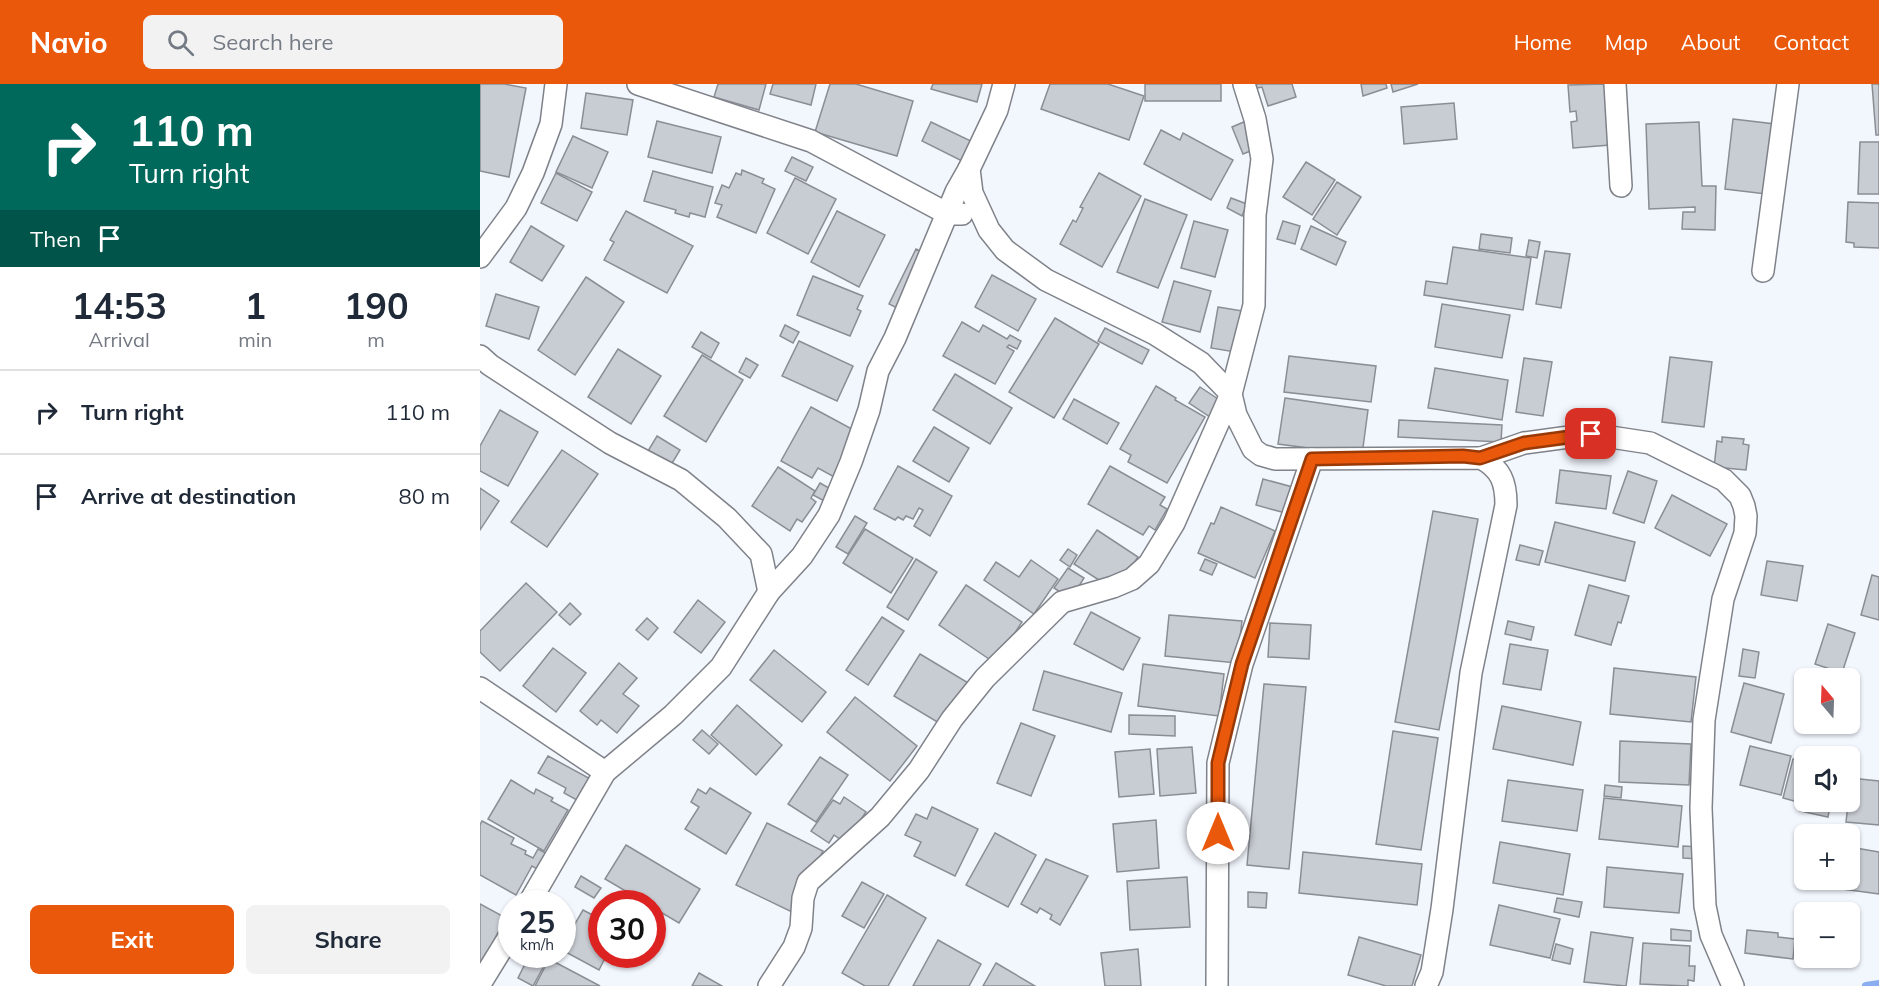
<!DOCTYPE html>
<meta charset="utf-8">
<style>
:root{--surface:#fff;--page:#f2f2f3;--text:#1f2937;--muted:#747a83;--line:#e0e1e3;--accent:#ea580c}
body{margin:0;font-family:Mulish,sans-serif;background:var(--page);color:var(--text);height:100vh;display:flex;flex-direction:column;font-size:22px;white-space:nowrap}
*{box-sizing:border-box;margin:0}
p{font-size:20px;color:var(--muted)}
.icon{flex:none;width:33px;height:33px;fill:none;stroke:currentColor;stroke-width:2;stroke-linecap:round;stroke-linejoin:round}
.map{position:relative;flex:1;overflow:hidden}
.panel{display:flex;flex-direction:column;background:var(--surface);width:480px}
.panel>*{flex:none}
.guide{background:#00695c;color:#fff;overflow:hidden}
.needle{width:39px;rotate:341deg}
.controls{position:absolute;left:1314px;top:584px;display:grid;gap:12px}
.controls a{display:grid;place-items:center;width:66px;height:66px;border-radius:9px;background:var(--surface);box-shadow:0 2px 4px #0004;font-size:30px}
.speed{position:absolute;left:18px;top:806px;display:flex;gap:12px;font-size:30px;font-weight:700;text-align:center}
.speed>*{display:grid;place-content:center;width:78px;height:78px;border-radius:50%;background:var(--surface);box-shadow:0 2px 4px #0004;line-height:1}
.speed small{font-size:15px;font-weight:400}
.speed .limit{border:9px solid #d22;background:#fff;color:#111}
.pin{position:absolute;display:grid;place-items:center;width:51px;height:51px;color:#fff;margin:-26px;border-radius:12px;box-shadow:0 3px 9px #0006}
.me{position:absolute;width:66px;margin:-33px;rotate:0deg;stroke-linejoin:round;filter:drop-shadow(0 0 4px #0008)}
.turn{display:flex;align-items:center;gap:21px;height:126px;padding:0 30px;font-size:27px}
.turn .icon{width:78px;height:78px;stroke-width:2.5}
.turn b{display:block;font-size:42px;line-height:51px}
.then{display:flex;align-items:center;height:57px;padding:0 30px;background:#0003;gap:12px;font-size:22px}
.eta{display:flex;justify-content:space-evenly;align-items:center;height:102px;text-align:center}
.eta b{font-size:36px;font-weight:700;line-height:42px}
.primary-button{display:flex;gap:12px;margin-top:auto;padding:12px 30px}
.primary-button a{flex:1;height:69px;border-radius:9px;background:var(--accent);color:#fff;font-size:24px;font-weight:700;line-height:69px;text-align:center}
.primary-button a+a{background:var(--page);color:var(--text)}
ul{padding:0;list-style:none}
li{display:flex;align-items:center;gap:18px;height:84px;padding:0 30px;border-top:2px solid var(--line)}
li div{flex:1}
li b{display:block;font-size:22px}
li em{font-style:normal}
header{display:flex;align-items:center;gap:36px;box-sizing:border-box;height:84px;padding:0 30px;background:var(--accent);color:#fff}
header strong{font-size:28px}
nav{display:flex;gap:33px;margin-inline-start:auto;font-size:21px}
.search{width:420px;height:54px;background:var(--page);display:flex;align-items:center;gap:15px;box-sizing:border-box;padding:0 21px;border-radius:9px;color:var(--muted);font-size:22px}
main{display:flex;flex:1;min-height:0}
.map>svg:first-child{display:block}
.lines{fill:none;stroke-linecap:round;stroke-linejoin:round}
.stream{stroke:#8aadf2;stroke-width:8}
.building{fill:#c8ccd3;stroke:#8a8e94;stroke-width:1.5}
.minor-casing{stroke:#7f8289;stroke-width:24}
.minor{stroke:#fff;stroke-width:21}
.route-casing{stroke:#983908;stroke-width:15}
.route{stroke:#ea580c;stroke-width:10}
</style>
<header>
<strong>Navio</strong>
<div class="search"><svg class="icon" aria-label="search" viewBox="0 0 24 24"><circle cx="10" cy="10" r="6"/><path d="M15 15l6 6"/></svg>Search here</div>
<nav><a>Home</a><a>Map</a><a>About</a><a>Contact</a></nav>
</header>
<main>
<section class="panel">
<div class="guide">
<div class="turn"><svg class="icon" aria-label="right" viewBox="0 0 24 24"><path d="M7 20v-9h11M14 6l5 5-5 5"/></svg><div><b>110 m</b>Turn right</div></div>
<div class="then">Then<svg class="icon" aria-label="arrive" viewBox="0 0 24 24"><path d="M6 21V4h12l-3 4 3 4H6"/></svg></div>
</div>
<div class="eta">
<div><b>14:53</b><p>Arrival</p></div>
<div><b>1</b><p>min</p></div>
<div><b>190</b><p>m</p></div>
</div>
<ul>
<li><svg class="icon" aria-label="right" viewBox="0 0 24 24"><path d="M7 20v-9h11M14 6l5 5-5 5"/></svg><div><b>Turn right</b></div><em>110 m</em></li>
<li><svg class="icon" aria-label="arrive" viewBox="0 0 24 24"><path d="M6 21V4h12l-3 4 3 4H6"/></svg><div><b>Arrive at destination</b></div><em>80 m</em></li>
</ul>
<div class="primary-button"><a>Exit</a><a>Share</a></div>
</section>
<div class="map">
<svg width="1399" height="902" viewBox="0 0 1399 902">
<rect width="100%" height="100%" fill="#f2f6fd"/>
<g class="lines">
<polyline class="stream" points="1386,902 1399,900"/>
</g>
<g class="building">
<polygon points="0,0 24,0 46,4 29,93 0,87"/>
<polygon points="238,0 286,0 279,26 234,13"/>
<polygon points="293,0 336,0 331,21 290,10"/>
<polygon points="350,0 376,0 433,17 417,72 335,48"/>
<polygon points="453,0 502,0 497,18 451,5"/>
<polygon points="570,0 628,0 664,12 649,56 561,25"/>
<rect x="665" y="0" width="76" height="17"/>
<polygon points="776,0 812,0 816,13 788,22 782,3 777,4"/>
<polygon points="881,0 906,0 907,4 883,12"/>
<polygon points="911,0 938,0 913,8"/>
<polygon points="1125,0 1130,61 1093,64 1091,38 1097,37 1096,27 1090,28 1088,1"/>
<polygon points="1392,0 1399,0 1399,51 1396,51"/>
<polygon points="106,9 153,16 147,51 101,44"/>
<polygon points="974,19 977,55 924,60 921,23"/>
<polygon points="1253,35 1295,40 1286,110 1245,105"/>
<polygon points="177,37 241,53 232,89 168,73"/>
<polygon points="766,37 778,64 763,70 752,43"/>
<polygon points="451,38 493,58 484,78 442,57"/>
<polygon points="1219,38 1222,102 1236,102 1235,146 1202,145 1203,128 1215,128 1215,123 1169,125 1166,40"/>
<polygon points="681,46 700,56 703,49 753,76 731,116 664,80"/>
<polygon points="93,52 128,68 112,104 76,88"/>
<polygon points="1380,58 1399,58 1399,110 1378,110"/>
<polygon points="312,73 333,83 326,97 305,87"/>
<polygon points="826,78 855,96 832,131 803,113"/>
<polygon points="262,86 284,95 282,99 295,105 276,149 237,133 242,121 235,119 242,101 249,104 256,89 261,91"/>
<polygon points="173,87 233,103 225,133 210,129 209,133 195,129 196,126 164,117"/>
<polygon points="76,89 112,108 97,137 61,119"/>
<polygon points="619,89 661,112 622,183 580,160 593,136 596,138 603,124 600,123"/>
<polygon points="315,94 356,115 328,170 287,149"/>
<polygon points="857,98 881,113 857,151 833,135"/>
<polygon points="751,114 767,120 762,132 747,124"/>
<polygon points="665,115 707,131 678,204 637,188"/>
<polygon points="1368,118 1399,119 1399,164 1374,163 1374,159 1366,158"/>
<polygon points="146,127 213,162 187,209 124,176 134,158 130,156"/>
<polygon points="357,127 405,151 379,203 331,178"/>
<polygon points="714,137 748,146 735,193 701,184"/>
<polygon points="803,137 820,142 815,160 797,155"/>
<polygon points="51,142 84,162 62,197 30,178"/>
<polygon points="831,142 866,158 856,181 821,165"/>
<polygon points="1001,150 1032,154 1030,169 999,165"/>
<polygon points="1049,156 1060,158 1057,174 1046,172"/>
<polygon points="973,163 1051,174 1043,226 944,211 946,197 967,200"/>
<polygon points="436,165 453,173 425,228 409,220"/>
<polygon points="1065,167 1090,170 1081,224 1056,220"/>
<polygon points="512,191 556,215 538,247 495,223"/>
<polygon points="333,192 383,212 377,225 381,227 370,252 317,231"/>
<polygon points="106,193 144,218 95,291 58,266"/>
<polygon points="694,197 731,207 720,248 682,238"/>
<polygon points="16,210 59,223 49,255 6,242"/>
<polygon points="962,220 1030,231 1022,274 955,263"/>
<polygon points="738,223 775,229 767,270 731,264"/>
<polygon points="575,234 619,260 574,334 529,308"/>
<polygon points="482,238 499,248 503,241 527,255 530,251 541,257 537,265 529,261 527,263 534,267 515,300 463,272"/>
<polygon points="305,241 319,248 313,259 300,252"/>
<polygon points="625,244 669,266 662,280 618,257"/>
<polygon points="221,248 239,259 231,274 212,263"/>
<polygon points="319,257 373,282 357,317 302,292"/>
<polygon points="138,265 181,292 151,340 108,313"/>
<polygon points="222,271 263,296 226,358 184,332"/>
<polygon points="809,272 896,282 891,318 804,308"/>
<polygon points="1190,273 1232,278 1224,343 1182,338"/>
<polygon points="266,274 278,281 270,294 259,288"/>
<polygon points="1044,274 1072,278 1063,332 1036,328"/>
<polygon points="955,284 1028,296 1022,336 948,324"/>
<polygon points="475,290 532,324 510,360 453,326"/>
<polygon points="676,302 696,314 695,316 725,333 687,399 648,378 651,371 640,365"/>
<polygon points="720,303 744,319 733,335 709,319"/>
<polygon points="805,314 888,326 882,371 798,360"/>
<polygon points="594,315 639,339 627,360 583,335"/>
<polygon points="331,323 383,351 358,395 338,384 332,394 301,377"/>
<polygon points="20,326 58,348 28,402 0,387 0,362"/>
<polygon points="919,336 1022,341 1021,358 918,353"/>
<polygon points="454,343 489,364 469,398 433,377"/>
<polygon points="177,352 200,366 191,381 168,367"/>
<polygon points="1242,353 1264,355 1263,360 1269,361 1266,386 1234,383 1237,357 1242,358"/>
<polygon points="82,366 118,390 67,463 31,438"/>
<polygon points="418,382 472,412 450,452 434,442 443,426 439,424 433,435 426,432 423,436 418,433 415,436 394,425"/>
<polygon points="630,382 685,413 680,421 687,425 675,446 669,442 663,451 608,420"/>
<polygon points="298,383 335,407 331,414 336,418 322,438 317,435 310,447 272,422"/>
<polygon points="1080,386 1131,392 1126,425 1076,419"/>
<polygon points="1148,387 1177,397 1164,439 1133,429"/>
<polygon points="783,395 820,405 805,429 776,421"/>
<polygon points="340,399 356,408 350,420 333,411"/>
<polygon points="0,404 19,417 0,446"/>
<polygon points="1192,411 1247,440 1230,472 1175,444"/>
<polygon points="741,423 795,447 775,494 718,469 731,439 734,440"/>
<polygon points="953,427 998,435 959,646 915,638"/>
<polygon points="375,432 387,439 368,470 356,463"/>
<polygon points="1075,438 1155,458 1145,497 1065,478"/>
<polygon points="385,445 433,474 411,509 363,479"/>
<polygon points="617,446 658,473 636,507 594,480"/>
<polygon points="1040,461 1063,467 1059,481 1036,476"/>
<polygon points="588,465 597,471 590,483 580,476"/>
<polygon points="436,475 457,488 428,536 407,523"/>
<polygon points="725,475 737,480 732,491 720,486"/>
<polygon points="551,476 578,495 554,530 504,496 516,478 539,493"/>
<polygon points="1287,477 1323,482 1317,517 1281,511"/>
<polygon points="588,484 604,494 591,515 574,504"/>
<polygon points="1392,491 1399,493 1399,536 1381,531"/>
<polygon points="46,499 77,528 20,587 0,568 0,547"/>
<polygon points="486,501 542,538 515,579 459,541"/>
<polygon points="1109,501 1149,512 1141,539 1138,538 1131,561 1095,551"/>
<polygon points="218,516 245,538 221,569 194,548"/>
<polygon points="90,519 101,530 90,541 79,531"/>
<polygon points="611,528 660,554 643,586 594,560"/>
<polygon points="689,531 762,537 757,579 685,572"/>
<polygon points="402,533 424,547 388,601 366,586"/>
<polygon points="167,534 178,544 168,556 156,546"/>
<polygon points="1028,537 1054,543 1051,556 1025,550"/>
<polygon points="790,539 831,541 829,575 788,573"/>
<polygon points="1348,540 1375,549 1362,589 1335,580"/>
<polygon points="1030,560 1068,566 1061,606 1023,600"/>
<polygon points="73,564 106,589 76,628 43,602"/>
<polygon points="1263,565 1279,568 1275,594 1259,592"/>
<polygon points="294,566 346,608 322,638 270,596"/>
<polygon points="440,570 495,603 469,645 414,612"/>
<polygon points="139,579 157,594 143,610 159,622 137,649 121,636 117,641 100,627"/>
<polygon points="663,580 744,590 739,632 658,622"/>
<polygon points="1134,584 1216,593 1211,638 1130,630"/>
<polygon points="564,587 642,609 631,648 553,626"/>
<polygon points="1264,599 1304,610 1291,659 1251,648"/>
<polygon points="784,600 826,603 809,785 767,781"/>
<polygon points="375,613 437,662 410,697 347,648"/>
<polygon points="257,621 302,661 276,691 231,651"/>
<polygon points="1022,622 1101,638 1093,681 1013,665"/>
<polygon points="649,631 695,632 695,652 649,650"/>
<polygon points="541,639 575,652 551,712 517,699"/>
<polygon points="222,646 238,660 229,670 213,656"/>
<polygon points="913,647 958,654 941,766 896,760"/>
<polygon points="1140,657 1211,660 1209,701 1139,698"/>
<polygon points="1270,662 1311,672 1301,711 1260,701"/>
<polygon points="712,663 716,709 680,712 677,665"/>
<polygon points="670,665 674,710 639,713 635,668"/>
<polygon points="68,672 116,698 104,720 84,709 86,704 58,689"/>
<polygon points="340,673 368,691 336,738 308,720"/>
<polygon points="1313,675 1324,677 1324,690 1318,718 1303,714"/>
<polygon points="1371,694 1399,697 1399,741 1366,738"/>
<polygon points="31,696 54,710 56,705 73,714 71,717 88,726 64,767 8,735"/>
<polygon points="1028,696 1103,706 1097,747 1022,737"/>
<polygon points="1125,701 1142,703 1141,714 1124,712"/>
<polygon points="230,704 271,729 246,770 205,745 219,723 211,718 218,705 226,710"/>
<polygon points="1324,706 1324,717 1351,717 1348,733 1320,727"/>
<polygon points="364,713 386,728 365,759 354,751 349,759 331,747 353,716 360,720"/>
<polygon points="1124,714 1202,722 1198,763 1119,755"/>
<polygon points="452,723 498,745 475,792 434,772 441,758 425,751 436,730 447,735"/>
<polygon points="676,736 679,784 637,788 633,740"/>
<polygon points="2,737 34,754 31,760 46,767 45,770 53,774 58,765 75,774 66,790 52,782 36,811 0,791 0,741"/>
<polygon points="287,739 343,767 312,828 256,801"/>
<polygon points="515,749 556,771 528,823 486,801"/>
<polygon points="1020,758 1090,770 1083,811 1013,799"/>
<polygon points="146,761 220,805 199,839 172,823 172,819 166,819 125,795"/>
<polygon points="1203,762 1219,763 1218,775 1203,774"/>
<polygon points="1370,763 1399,768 1399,810 1363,805 1365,795 1370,795"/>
<polygon points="823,768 942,780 937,821 819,809"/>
<polygon points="566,775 608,792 580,841 570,835 572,831 560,824 557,829 541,820"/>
<polygon points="1127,783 1203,790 1199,829 1124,823"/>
<polygon points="101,792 121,804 114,814 95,803"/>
<polygon points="707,793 710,843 650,846 647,797"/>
<polygon points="382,798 404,810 384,844 362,832"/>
<polygon points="768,808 787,809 786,824 768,823"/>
<polygon points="407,811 446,834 408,902 385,902 362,889"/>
<polygon points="1077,814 1102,818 1099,833 1074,828"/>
<polygon points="0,820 26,834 0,882"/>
<polygon points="1019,821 1080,835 1070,874 1010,861"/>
<polygon points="103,826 122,836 122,870 127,870 119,886 82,866 82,862"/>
<polygon points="1191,845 1211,847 1211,857 1191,856"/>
<polygon points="1267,846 1298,849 1298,853 1315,855 1313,875 1265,869"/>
<polygon points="1111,848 1153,854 1146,902 1104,898"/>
<polygon points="879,853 941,871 932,902 906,902 868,891"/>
<polygon points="458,856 501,880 489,902 433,902"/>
<polygon points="1163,859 1210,862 1209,882 1215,882 1214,897 1208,896 1208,902 1160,900"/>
<polygon points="1076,860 1093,865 1090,880 1072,876"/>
<polygon points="658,865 661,902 625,902 621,869"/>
<polygon points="50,870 66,878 53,902 38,894"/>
<polygon points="69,875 120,902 55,902"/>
<polygon points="516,879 555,902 503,902"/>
<polygon points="219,889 242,902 212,902"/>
</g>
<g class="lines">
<g class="minor-casing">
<g id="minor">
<polyline points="158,0 331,57 468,130 482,130"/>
<path d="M524,0L517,26L489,85L492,109L509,146L525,166L566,196L675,250L721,279L751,310L756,331L773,365L781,371L795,375L1001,374C1021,385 1026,398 1026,421L991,589L962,825L952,888L946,902"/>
<polyline points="1135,0 1141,102"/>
<polyline points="0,173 36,124 53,89 71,40 76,0"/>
<polyline points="1283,187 1308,0"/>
<polyline points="0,272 10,281 130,359 201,396 247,434 281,470 289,508"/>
<polyline points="1001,374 1044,359 1111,350 1170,359 1244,396 1260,412 1264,422 1266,432 1265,449 1243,515 1224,636 1221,724 1225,822 1231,851 1253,902"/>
<polyline points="0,604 125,688"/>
<polyline points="49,819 125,688 193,631 241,583 289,508 322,472 349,431 371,378 389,326 398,287 415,254 476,108 489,85"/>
<polyline points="0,900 32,848"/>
<polyline points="289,902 314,863 321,844 323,814 328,798 400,733 439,686 472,635 505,594 582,518 633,503 652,495 669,480 694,439 751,310 774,221 775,131 782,75 775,35 764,0"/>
<polyline points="737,902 738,679 762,580 832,375"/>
</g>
</g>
<use href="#minor" class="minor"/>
</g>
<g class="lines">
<g class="route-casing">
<polyline id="route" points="738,749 738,679 762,580 832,375 983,372 1000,374 1044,359 1111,350"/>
</g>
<use href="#route" class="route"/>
</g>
</svg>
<div class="controls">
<a><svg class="needle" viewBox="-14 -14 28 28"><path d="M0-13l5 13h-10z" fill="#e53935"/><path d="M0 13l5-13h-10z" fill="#747a83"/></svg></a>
<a><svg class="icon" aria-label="sound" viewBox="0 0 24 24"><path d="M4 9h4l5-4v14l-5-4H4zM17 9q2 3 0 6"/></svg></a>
<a>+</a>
<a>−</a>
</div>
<div class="speed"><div>25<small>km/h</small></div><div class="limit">30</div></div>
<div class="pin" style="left:1111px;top:350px;background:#d93025"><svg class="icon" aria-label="arrive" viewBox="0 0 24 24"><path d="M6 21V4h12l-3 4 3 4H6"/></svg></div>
<svg class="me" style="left:738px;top:749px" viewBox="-20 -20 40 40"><circle r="19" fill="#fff"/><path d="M0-13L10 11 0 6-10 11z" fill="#ea580c"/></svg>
</div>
</main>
